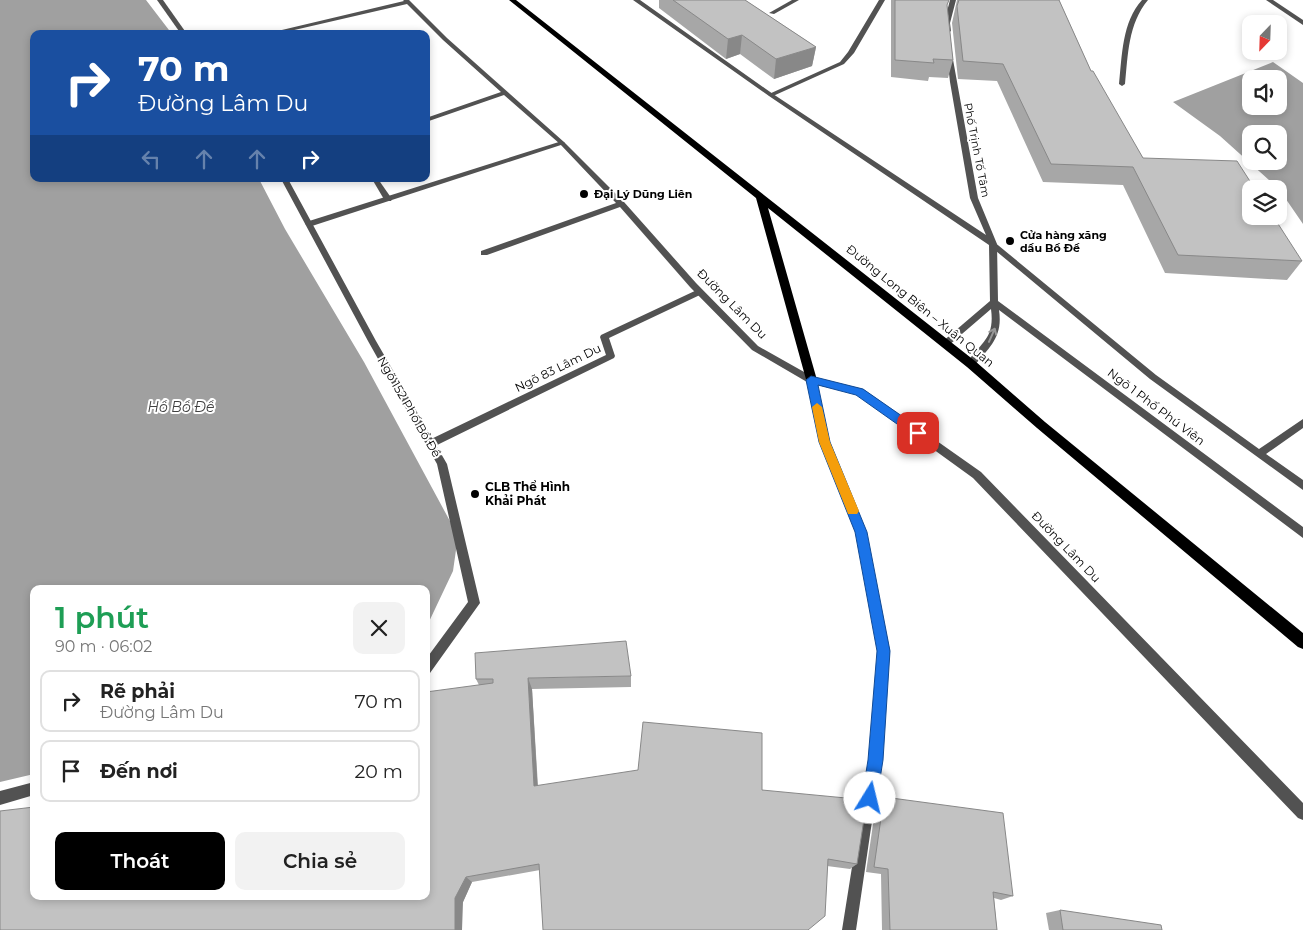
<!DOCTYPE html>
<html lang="vi">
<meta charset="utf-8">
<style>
:root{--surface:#fff;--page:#f2f2f2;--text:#222;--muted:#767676;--line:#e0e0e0;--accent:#000}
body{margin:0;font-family:Montserrat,sans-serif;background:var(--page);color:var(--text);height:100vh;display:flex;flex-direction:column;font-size:19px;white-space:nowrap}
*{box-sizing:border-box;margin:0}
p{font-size:16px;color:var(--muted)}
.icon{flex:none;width:28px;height:28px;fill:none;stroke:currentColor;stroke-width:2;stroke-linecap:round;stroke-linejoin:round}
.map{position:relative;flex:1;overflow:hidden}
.panel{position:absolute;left:30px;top:585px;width:400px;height:315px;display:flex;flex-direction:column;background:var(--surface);border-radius:10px;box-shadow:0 2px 8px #0003}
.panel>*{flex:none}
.hud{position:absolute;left:30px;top:30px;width:400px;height:152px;border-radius:10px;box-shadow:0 2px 8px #0003;background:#1a4fa0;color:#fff;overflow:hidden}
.needle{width:32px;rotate:203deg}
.buttons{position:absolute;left:1242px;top:15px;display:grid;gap:10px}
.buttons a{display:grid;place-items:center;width:45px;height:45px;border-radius:10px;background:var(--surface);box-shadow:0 2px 8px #0003;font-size:25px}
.pin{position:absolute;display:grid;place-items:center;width:42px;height:42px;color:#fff;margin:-21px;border-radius:10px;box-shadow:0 2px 8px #0006}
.me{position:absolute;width:55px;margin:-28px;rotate:9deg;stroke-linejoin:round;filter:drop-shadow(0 0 4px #0008)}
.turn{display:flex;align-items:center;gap:18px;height:105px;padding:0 25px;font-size:22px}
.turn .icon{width:65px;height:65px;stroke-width:2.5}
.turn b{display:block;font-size:35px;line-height:42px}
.lanes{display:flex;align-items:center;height:48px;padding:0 25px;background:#0003;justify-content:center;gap:25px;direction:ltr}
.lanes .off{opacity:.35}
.round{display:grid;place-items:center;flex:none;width:52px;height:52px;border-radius:10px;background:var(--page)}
.summary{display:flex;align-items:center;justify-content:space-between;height:85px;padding:0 25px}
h1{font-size:30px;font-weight:600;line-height:38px;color:#1e9e55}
.cta{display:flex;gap:10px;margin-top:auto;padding:10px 25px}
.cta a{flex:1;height:58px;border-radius:10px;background:var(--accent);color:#fff;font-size:20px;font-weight:600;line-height:58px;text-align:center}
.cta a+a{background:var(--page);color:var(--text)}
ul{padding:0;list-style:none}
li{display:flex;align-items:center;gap:15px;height:62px;margin:0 10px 8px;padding:0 15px;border:2px solid var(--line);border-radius:10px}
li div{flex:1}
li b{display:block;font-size:19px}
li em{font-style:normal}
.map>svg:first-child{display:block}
.water{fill:#a0a0a0;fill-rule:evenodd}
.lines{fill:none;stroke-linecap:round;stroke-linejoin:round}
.lane{fill:#525252;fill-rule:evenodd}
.street{fill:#525252;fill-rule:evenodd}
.primary{fill:#000;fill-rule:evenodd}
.wall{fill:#a7a7a7}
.shaded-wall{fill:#888}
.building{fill:#c2c2c2;stroke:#888}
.oneway{stroke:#979797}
.route{fill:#1a73e8;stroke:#114b97}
.slow{fill:#f59e0b}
.poi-dot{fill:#000;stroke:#fff;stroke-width:2}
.labels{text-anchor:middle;stroke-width:4;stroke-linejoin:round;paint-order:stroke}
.far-street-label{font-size:11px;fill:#000;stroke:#fff}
.far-poi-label{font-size:11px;font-weight:bold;fill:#000;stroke:#fff;text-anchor:start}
.street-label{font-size:12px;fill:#000;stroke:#fff}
.poi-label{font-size:12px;font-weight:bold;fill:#000;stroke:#fff;text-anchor:start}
.water-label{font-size:14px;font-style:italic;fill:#414141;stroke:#fff}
</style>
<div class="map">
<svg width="1303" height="930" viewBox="0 0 1303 930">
<rect width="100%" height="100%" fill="#fff"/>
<g class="water">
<polygon points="0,0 146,0 172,34 34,34 34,179 259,179 285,229 364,362 458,536 453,571 426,628 426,589 34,589 34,774 0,782"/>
<path d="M1273,62L1303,83V224L1279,189L1220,136L1173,102ZM1251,79H1279V106H1251ZM1251,134H1279V161H1251Z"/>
</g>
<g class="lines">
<g class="lane">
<polygon points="792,0 799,0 774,14 769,13"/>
<polygon points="879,0 885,0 854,53 844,64 773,96 769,96 769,94 840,62 848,52"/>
<path d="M1142,0H1148C1128,24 1128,55 1125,84L1122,86L1119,84C1122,56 1122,22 1142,0Z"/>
<polygon points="1266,0 1273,0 1303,20 1303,25"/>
<polygon points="562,141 565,143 564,144 312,226 309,226 305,224 306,222"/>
<polygon points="993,241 1156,375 1259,449 1303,419 1303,428 1266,454 1303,480 1303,490 1150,379 990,246 990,242"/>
<polygon points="699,289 703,292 702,294 609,338 615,356 614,358 433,447 427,447 425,444 427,441 606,355 600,337 601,335"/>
</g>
<g class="street">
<polygon points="157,0 163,0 187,34 181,34"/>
<polygon points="403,0 409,0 447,38 564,142 624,202 696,283 758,346 813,377 863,389 981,472 1303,803 1303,820 1298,818 973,478 857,394 817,385 830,442 866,532 890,651 881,760 856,930 842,930 869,760 878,651 856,532 820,442 807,382 752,350 690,287 620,207 487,255 481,255 481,251 616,203 560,144 504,95 426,122 426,118 501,92 443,40 407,4 277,34 265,34 404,1"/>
<path d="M633,0H640L773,94L986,235L970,198L950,82L947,55L952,54L978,198L997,244L998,301L1303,527V538L999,310C1003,337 990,347 974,366H968L966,364C981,342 995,339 991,309L948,346H942L941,344L942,342L990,301L989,245L769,96Z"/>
<polygon points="950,0 956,0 950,23 951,31 948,33 945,31 944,23"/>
<polygon points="281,179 288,179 376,341 447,464 480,603 430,673 426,675 426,659 468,602 437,464 368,341"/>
<polygon points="372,179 378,179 392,199 391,201 385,201"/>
<polygon points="34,782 34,795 0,805 0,791"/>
</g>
<polygon class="primary" points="509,0 516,0 975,361 1045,422 1303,633 1303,649 1298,647 1037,428 967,367 768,208 817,380 815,383 807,383 756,198"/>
</g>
<g class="wall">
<polygon points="659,0 745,0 816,47 812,66 774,79 740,54 726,59 659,8"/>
<polygon points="891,0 949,0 947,5 953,60 948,78 929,77 928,81 891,77"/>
<polygon points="957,0 1059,0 1091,71 1143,158 1302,261 1287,280 1165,273 1123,185 1043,182 997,81 958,79 952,23"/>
<polygon points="631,676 631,687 532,689 538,786 762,790 857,864 850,869 827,866 540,870 472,882 463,902 34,896 479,685 476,679"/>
<polygon points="884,797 1013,896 1001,900 994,898 997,930 882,930 881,874 866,872 876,804"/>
<polygon points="1060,910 1162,930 1049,930 1046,913"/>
</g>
<g class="shaded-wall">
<polygon points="742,35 740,54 726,59 728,39"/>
<polygon points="816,47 812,66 774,79 776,59"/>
<polygon points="528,678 532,689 538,794 534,786"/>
<polygon points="466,877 472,882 463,902 462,930 455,930 455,898"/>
</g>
<g class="building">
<polygon points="673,0 745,0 816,47 776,59 742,35 728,39"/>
<polygon points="895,0 949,0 947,5 953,60 933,59 934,63 895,60"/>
<polygon points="959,0 1059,0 1091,71 1093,71 1143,158 1237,161 1255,189 1251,189 1251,216 1273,216 1302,261 1178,255 1133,167 1051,164 1003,64 963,61 957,6"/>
<polygon points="626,641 631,676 528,678 534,786 638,770 643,722 762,733 762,790 867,800 857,864 828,859 825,916 808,930 543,930 539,864 466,877 455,898 455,930 0,930 0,811 34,807 34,896 426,896 426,692 493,683 493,679 476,679 475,653"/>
<polygon points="884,797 1003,813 1013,896 993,892 997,930 890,930 888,869 874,867"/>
<polygon points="1060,910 1161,925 1162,930 1063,930"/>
</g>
<defs><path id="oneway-shaft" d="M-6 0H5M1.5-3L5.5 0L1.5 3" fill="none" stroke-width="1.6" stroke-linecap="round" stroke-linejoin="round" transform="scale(1.25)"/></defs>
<use class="oneway" href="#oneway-shaft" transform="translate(992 335) rotate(-66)"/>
<polygon class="route" points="811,376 863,389 922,430 924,433 918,437 914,436 856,395 818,385 830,442 867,532 890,651 883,760 877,798 875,803 870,805 864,803 862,798 868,760 877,651 855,532 819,442 806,380"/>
<polygon class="slow" points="817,403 822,407 830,442 859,511 857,514 848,514 847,511 819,442 812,407"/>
<g class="poi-dot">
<circle cx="584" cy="194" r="5"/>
<circle cx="1010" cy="241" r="5"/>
<circle cx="475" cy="494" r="5"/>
</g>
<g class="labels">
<g class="far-street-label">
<text transform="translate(977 150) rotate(79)" y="4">Phố Trịnh Tố Tâm</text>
</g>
<g class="far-poi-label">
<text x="594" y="198">Đại Lý Dũng Liên</text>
<text x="1020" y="239">Cửa hàng xăng<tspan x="1020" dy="13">dầu Bồ Đề</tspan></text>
</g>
<g class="street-label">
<text transform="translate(732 304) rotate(45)" y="4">Đường Lâm Du</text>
<text transform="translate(920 306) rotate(39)" y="4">Đường Long Biên – Xuân Quan</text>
<text transform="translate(558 368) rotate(-26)" y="4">Ngõ 83 Lâm Du</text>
<text transform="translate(409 407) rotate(60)" y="4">Ngõ 152 Phố Bồ Đề</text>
<text transform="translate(1156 407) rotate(37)" y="4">Ngõ 1 Phố Phú Viên</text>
<text transform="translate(1066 547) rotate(46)" y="4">Đường Lâm Du</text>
</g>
<g class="poi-label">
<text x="485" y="491">CLB Thể Hình<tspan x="485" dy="14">Khải Phát</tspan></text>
</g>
<g class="water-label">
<text x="181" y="412">Hồ Bồ Đề</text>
</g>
</g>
</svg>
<div class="buttons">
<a><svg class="needle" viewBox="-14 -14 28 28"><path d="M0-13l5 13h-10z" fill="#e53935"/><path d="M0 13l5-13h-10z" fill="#767676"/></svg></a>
<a><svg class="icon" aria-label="sound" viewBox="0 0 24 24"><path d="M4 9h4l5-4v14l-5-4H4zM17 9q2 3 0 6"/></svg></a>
<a><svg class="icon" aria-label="search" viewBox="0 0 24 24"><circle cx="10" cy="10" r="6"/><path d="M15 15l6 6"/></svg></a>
<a><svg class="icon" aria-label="layers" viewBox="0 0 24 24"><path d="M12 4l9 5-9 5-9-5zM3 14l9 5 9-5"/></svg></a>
</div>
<div class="pin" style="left:918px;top:433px;background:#d93025"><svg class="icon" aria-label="arrive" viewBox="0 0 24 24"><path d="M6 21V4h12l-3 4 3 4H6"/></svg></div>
<svg class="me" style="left:870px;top:798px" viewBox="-20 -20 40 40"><circle r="19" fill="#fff"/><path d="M0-13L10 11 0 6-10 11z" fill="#1a73e8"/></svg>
<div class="hud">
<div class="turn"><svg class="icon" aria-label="right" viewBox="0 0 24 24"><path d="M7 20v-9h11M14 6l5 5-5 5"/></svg><div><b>70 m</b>Đường Lâm Du</div></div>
<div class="lanes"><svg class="icon off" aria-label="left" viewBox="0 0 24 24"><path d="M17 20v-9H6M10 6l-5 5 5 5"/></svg><svg class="icon off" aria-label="ahead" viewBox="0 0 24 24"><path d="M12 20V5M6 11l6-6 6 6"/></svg><svg class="icon off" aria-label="ahead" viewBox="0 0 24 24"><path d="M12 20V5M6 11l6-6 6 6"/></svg><svg class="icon" aria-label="right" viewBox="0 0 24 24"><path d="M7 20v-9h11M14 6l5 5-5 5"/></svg></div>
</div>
<section class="panel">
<div class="summary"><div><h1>1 phút</h1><p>90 m · 06:02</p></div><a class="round"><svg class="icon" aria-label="close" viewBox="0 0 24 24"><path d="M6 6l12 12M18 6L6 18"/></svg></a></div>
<ul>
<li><svg class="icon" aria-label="right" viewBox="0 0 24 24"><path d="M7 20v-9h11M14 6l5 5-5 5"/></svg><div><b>Rẽ phải</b><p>Đường Lâm Du</p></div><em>70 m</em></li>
<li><svg class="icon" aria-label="arrive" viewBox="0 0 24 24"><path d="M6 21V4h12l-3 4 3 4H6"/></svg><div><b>Đến nơi</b></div><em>20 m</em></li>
</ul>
<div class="cta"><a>Thoát</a><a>Chia sẻ</a></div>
</section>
</div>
